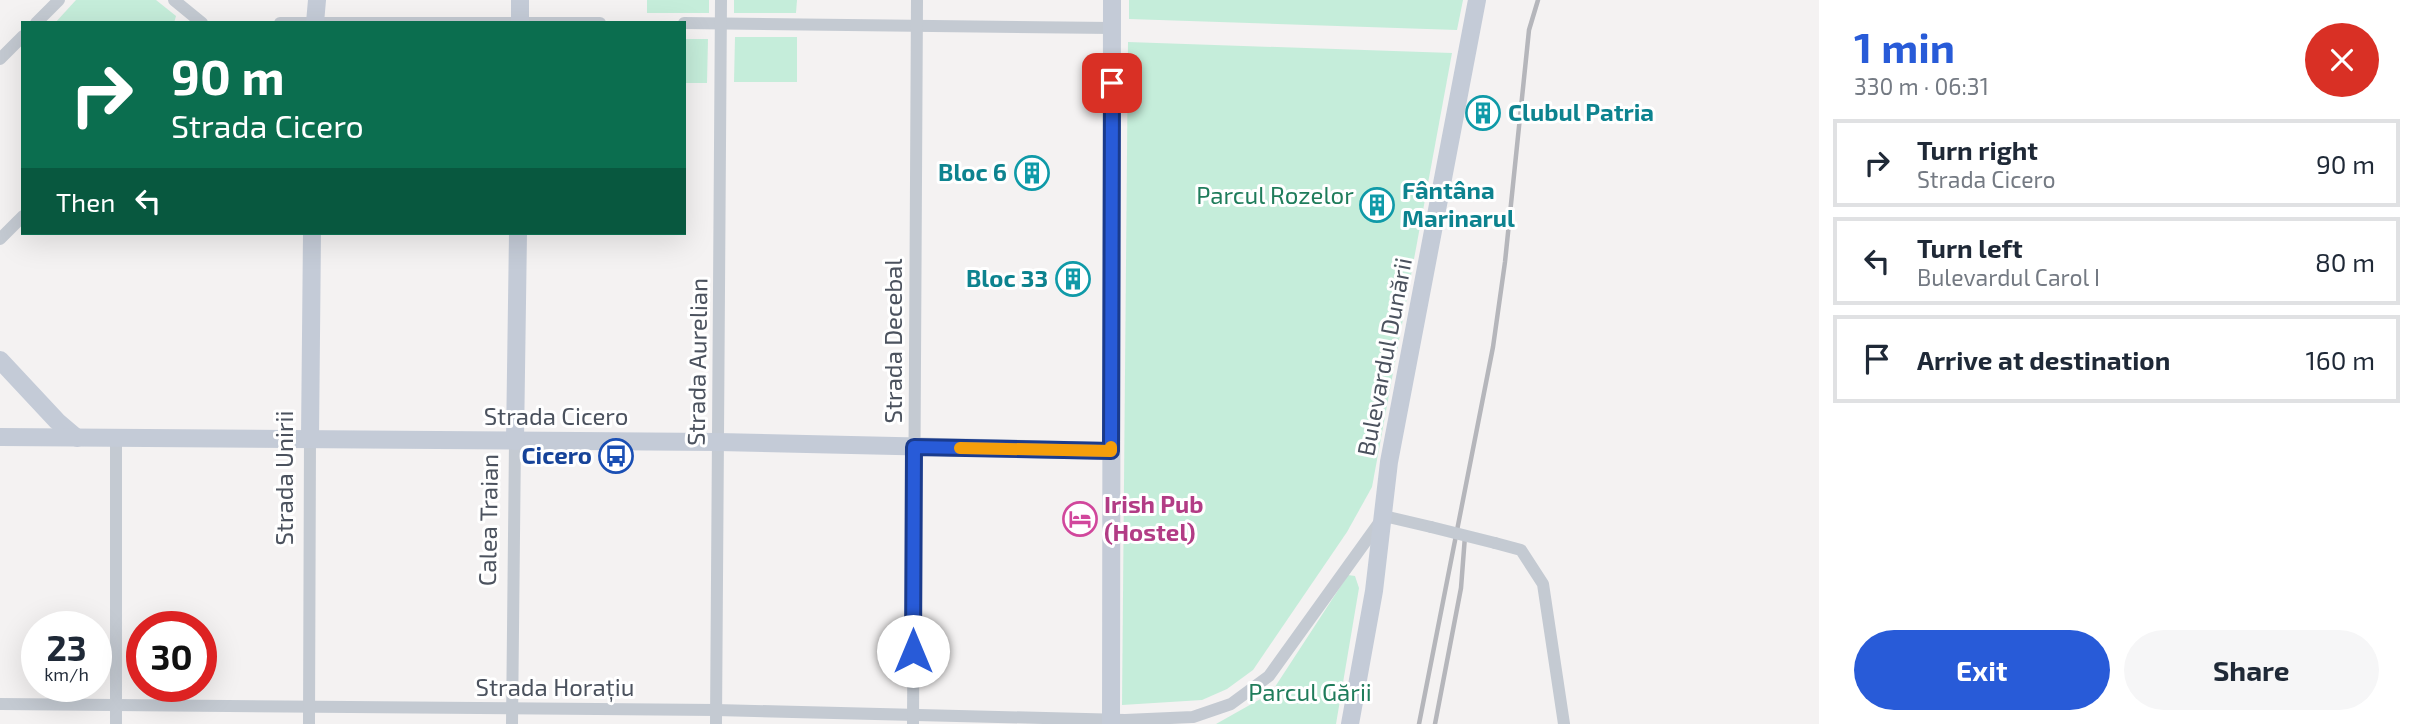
<!DOCTYPE html>
<meta charset="utf-8">
<style>
:root{--surface:#fff;--page:#f6f6f7;--text:#1f2937;--muted:#747a83;--line:#e0e1e3;--accent:#285bd8}
body{margin:0;font-family:"Exo 2",sans-serif;background:var(--page);color:var(--text);height:100vh;display:flex;flex-direction:column;font-size:26px;white-space:nowrap}
*{box-sizing:border-box;margin:0}
p{font-size:23px;color:var(--muted)}
.icon{flex:none;width:38px;height:38px;fill:none;stroke:currentColor;stroke-width:2;stroke-linecap:round;stroke-linejoin:round}
.map{position:relative;flex:1;overflow:hidden}
.panel{display:flex;flex-direction:column;background:var(--surface);width:595px}
.panel>*{flex:none}
.top-card{position:absolute;left:21px;top:21px;width:665px;height:214px;border-radius:0px;box-shadow:0 7px 28px #0002;background:#0b6e4f;color:#fff;overflow:hidden}
.speed{position:absolute;left:21px;top:611px;display:flex;gap:14px;font-size:35px;font-weight:700;text-align:center}
.speed>*{display:grid;place-content:center;width:91px;height:91px;border-radius:50%;background:var(--surface);box-shadow:0 7px 28px #0002;line-height:1}
.speed small{font-size:18px;font-weight:400}
.speed .limit{border:10px solid #d22;background:#fff;color:#111}
.pin{position:absolute;display:grid;place-items:center;width:60px;height:60px;color:#fff;margin:-30px;border-radius:14px;box-shadow:0 4px 10px #0006}
.me{position:absolute;width:77px;margin:-38px;rotate:0deg;stroke-linejoin:round;filter:drop-shadow(0 0 5px #0008)}
.turn{display:flex;align-items:center;gap:24px;height:147px;padding:0 35px;font-size:32px}
.turn .icon{width:91px;height:91px;stroke-width:2.5}
.turn b{display:block;font-size:49px;line-height:60px}
.then{display:flex;align-items:center;height:66px;padding:0 35px;background:#0003;gap:14px;font-size:26px}
.round{display:grid;place-items:center;flex:none;width:74px;height:74px;border-radius:37px;background:var(--page)}
.summary{display:flex;align-items:center;justify-content:space-between;height:119px;padding:0 35px}
h1{font-size:42px;font-weight:700;line-height:52px;color:var(--accent)}
.primary-button{display:flex;gap:14px;margin-top:auto;padding:14px 35px}
.primary-button a{flex:1;height:80px;border-radius:42px;background:var(--accent);color:#fff;font-size:28px;font-weight:700;line-height:80px;text-align:center}
.primary-button a+a{background:var(--page);color:var(--text)}
ul{padding:0;list-style:none}
li{display:flex;align-items:center;gap:21px;height:88px;margin:0 14px 10px;padding:0 21px;border:4px solid var(--line);border-radius:0px}
li div{flex:1}
li b{display:block;font-size:26px}
li em{font-style:normal}
main{display:flex;flex:1;min-height:0}
.map>svg:first-child{display:block}
.green{fill:#c5edda}
.lines{fill:none;stroke-linecap:round;stroke-linejoin:round}
.street{stroke:#c4cad2;stroke-width:12}
.secondary{stroke:#c4cbd7;stroke-width:18}
.rail{stroke:#b5b6bb;stroke-width:4.5}
.street-bridge{stroke:#c4cad2;stroke-width:12}
.route-casing{stroke:#1a3b8c;stroke-width:18}
.route{stroke:#285bd8;stroke-width:12}
.slow{stroke:#f59e0b;stroke-width:12}
.labels{text-anchor:middle;stroke-width:6;stroke-linejoin:round;paint-order:stroke}
.culture-label{font-size:24px;font-weight:bold;fill:#0d838f;stroke:#fff;text-anchor:start}
.park-label{font-size:24px;fill:#1f7c5b;stroke:#fff}
.street-label{font-size:24px;fill:#4b525e;stroke:#fff}
.transit-label{font-size:24px;font-weight:bold;fill:#164399;stroke:#fff;text-anchor:end}
.hotel-label{font-size:24px;font-weight:bold;fill:#b23c85;stroke:#fff;text-anchor:start}
</style>
<main>
<div class="map">
<svg width="1819" height="724" viewBox="0 0 1819 724">
<rect width="100%" height="100%" fill="#f4f2f2"/>
<g class="green">
<polygon points="76,0 156,0 176,16 174,23 55,23"/>
<rect x="647" y="0" width="62" height="13"/>
<polygon points="734,0 797,0 796,13 734,13"/>
<polygon points="1129,0 1463,0 1457,30 1129,19"/>
<polygon points="735,37 797,37 797,82 734,82"/>
<polygon points="684,39 708,39 707,83 684,83"/>
<polygon points="1128,42 1452,53 1372,487 1347,532 1253,670 1227,689 1202,700 1122,705"/>
<polygon points="1348,575 1355,576 1359,588 1336,724 1216,724 1271,693"/>
</g>
<g class="lines">
<g class="street">
<polyline points="174,0 202,23"/>
<polyline points="36,23 59,0"/>
<polyline points="280,23 600,23"/>
<polyline points="684,23 1112,28"/>
<polyline points="0,59 23,36"/>
<polyline points="0,239 23,216"/>
<polyline points="1495,543 1521,550 1543,584 1564,724"/>
<polyline points="0,704 716,710 1125,720 1193,717 1231,704 1269,676 1384,516 1431,527"/>
<polyline points="116,724 116,438"/>
<polyline points="309,724 310,438"/>
<polyline points="512,724 515,441"/>
<polyline points="716,724 721,0"/>
<polyline points="913,724 917,0"/>
</g>
<g class="secondary">
<polyline points="315,23 317,0"/>
<polyline points="520,23 520,0"/>
<polyline points="0,360 57,421 77,438"/>
<polyline points="0,437 718,442 1111,451"/>
<polyline points="310,438 312,233"/>
<polyline points="515,441 518,233"/>
<polyline points="1111,724 1112,0"/>
<polyline points="1350,724 1374,591 1389,462 1477,0"/>
</g>
<g class="rail">
<polyline points="1419,724 1493,347 1505,262 1529,30 1538,0"/>
<polyline points="1435,724 1461,588 1465,536"/>
</g>
<polyline class="street-bridge" points="1431,527 1495,543"/>
</g>
<g class="lines">
<g class="route-casing">
<polyline id="route" points="913,651 914,447 1111,451 1112,83"/>
</g>
<use href="#route" class="route"/>
<polyline class="slow" points="960,448 1111,451 1111,447"/>
</g>
<defs>
<g id="building-ring" transform="scale(1.75)"><circle r="9.5" fill="#fff" stroke="#0f9aa8" stroke-width="1.5"/><path d="M-4-6H4V6H1V3H-1V6H-4ZM-2.5-4.3h1.7v1.8h-1.7ZM.8-4.3h1.7v1.8H.8ZM-2.5-1h1.7V.8h-1.7ZM.8-1h1.7V.8H.8Z" fill="#0f9aa8"/></g>
<g id="bus-ring" transform="scale(1.75)"><circle r="9.5" fill="#fff" stroke="#1a4fb4" stroke-width="1.5"/><path d="M-5-6H5V4H4V6H2V4H-2V6H-4V4H-5ZM-3.5-4V0h7V-4ZM-3.5 1.2v1.5H-2V1.2ZM2 1.2v1.5H3.5V1.2Z" fill="#1a4fb4"/></g>
<g id="hotel-ring" transform="scale(1.75)"><circle r="9.5" fill="#fff" stroke="#d1479c" stroke-width="1.5"/><path d="M-6-4.5h1.5V1H6V5H4.5V3h-9V5H-6ZM-4 0a1.8 1.8 0 1 1 3.6 0ZM.5 0V-2.5h3Q6-2.5 6 0Z" fill="#d1479c"/></g>
</defs>
<g fill-rule="evenodd">
<use href="#building-ring" x="1483" y="113"/>
<use href="#building-ring" x="1032" y="173"/>
<use href="#building-ring" x="1377" y="205"/>
<use href="#building-ring" x="1073" y="279"/>
<use href="#bus-ring" x="616" y="456"/>
<use href="#hotel-ring" x="1080" y="519"/>
</g>
<g class="labels">
<g class="culture-label">
<text x="1508" y="121">Clubul Patria</text>
<text x="1007" y="181" text-anchor="end">Bloc 6</text>
<text x="1402" y="199">Fântâna<tspan x="1402" dy="28">Marinarul</tspan></text>
<text x="1048" y="287" text-anchor="end">Bloc 33</text>
</g>
<g class="park-label">
<text x="1275" y="204">Parcul Rozelor</text>
<text x="1310" y="701">Parcul Gării</text>
</g>
<g class="street-label">
<text transform="translate(894 341) rotate(-90)" y="8">Strada Decebal</text>
<text transform="translate(1385 357) rotate(-79)" y="8">Bulevardul Dunării</text>
<text transform="translate(698 362) rotate(-89)" y="8">Strada Aurelian</text>
<text x="556" y="425">Strada Cicero</text>
<text transform="translate(285 478) rotate(-90)" y="8">Strada Unirii</text>
<text transform="translate(489 520) rotate(-89)" y="8">Calea Traian</text>
<text x="555" y="696">Strada Horațiu</text>
</g>
<g class="transit-label">
<text x="592" y="464">Cicero</text>
</g>
<g class="hotel-label">
<text x="1104" y="513">Irish Pub<tspan x="1104" dy="28">(Hostel)</tspan></text>
</g>
</g>
</svg>
<div class="speed"><div>23<small>km/h</small></div><div class="limit">30</div></div>
<div class="pin" style="left:1112px;top:83px;background:#d93025"><svg class="icon" aria-label="arrive" viewBox="0 0 24 24"><path d="M6 21V4h12l-3 4 3 4H6"/></svg></div>
<svg class="me" style="left:913px;top:651px" viewBox="-20 -20 40 40"><circle r="19" fill="#fff"/><path d="M0-13L10 11 0 6-10 11z" fill="#285bd8"/></svg>
<div class="top-card">
<div class="turn"><svg class="icon" aria-label="right" viewBox="0 0 24 24"><path d="M7 20v-9h11M14 6l5 5-5 5"/></svg><div><b>90 m</b>Strada Cicero</div></div>
<div class="then">Then<svg class="icon" aria-label="left" viewBox="0 0 24 24"><path d="M17 20v-9H6M10 6l-5 5 5 5"/></svg></div>
</div>
</div>
<section class="panel">
<div class="summary"><div><h1>1 min</h1><p>330 m · 06:31</p></div><a class="round" style="background:#d93025;color:#fff"><svg class="icon" aria-label="close" viewBox="0 0 24 24"><path d="M6 6l12 12M18 6L6 18"/></svg></a></div>
<ul>
<li><svg class="icon" aria-label="right" viewBox="0 0 24 24"><path d="M7 20v-9h11M14 6l5 5-5 5"/></svg><div><b>Turn right</b><p>Strada Cicero</p></div><em>90 m</em></li>
<li><svg class="icon" aria-label="left" viewBox="0 0 24 24"><path d="M17 20v-9H6M10 6l-5 5 5 5"/></svg><div><b>Turn left</b><p>Bulevardul Carol I</p></div><em>80 m</em></li>
<li><svg class="icon" aria-label="arrive" viewBox="0 0 24 24"><path d="M6 21V4h12l-3 4 3 4H6"/></svg><div><b>Arrive at destination</b></div><em>160 m</em></li>
</ul>
<div class="primary-button"><a>Exit</a><a>Share</a></div>
</section>
</main>
